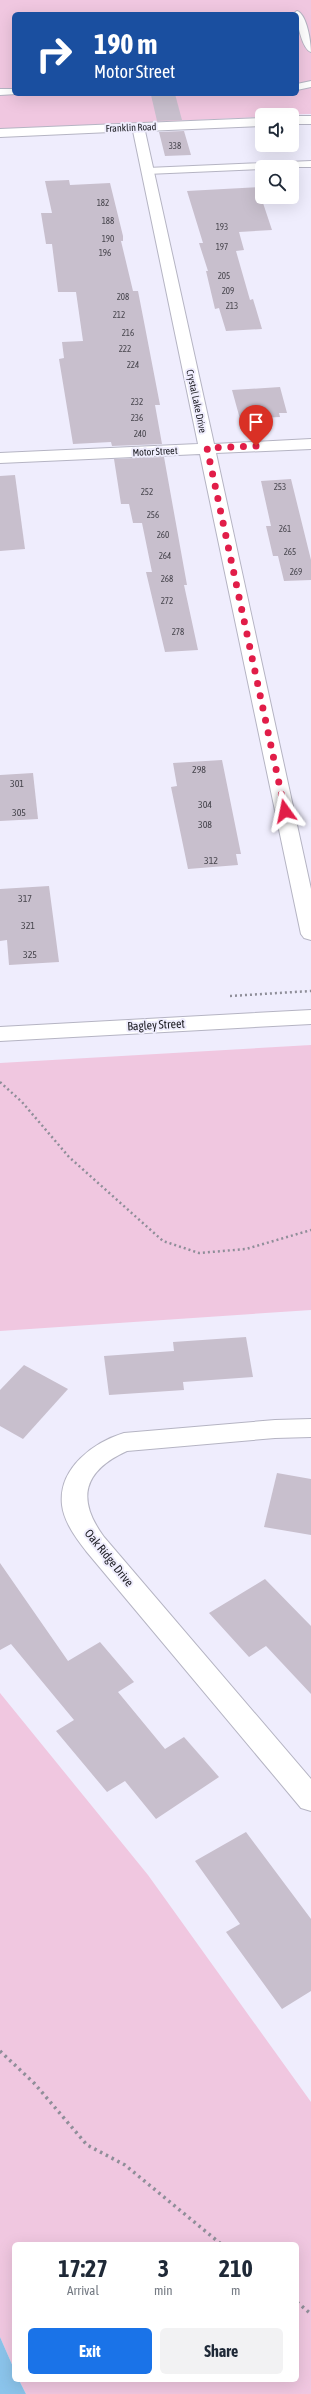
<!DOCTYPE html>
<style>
:root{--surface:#fff;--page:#f2f2f3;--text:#1f2937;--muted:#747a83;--accent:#1a73e8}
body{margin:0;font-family:"Asap Condensed",sans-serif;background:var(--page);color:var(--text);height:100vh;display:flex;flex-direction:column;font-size:15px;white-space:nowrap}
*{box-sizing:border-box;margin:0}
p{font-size:13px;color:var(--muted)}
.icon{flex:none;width:22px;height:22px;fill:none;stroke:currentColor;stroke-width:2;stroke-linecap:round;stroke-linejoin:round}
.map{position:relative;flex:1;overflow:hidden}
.side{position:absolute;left:12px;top:2242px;width:287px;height:140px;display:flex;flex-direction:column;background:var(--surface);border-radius:6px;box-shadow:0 4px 16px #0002}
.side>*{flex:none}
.top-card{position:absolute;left:12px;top:12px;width:287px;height:84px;border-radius:6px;box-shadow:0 4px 16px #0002;background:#1a4fa0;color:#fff;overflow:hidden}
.buttons{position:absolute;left:255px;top:108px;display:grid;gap:8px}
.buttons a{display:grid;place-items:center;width:44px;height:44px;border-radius:6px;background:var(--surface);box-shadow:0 4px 16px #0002;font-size:20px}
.pin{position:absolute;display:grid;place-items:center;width:34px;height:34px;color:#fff;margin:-41px -17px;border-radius:50% 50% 50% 0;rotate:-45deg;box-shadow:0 0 4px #0007}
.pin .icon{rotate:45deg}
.me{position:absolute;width:44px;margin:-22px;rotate:348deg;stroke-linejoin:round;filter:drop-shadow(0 0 3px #0008)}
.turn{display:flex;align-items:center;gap:14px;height:84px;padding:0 16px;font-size:18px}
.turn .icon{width:52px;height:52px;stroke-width:2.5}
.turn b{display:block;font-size:28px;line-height:34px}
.eta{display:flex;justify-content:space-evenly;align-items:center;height:68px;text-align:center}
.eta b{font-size:24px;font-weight:700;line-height:28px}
.button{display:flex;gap:8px;margin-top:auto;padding:8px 16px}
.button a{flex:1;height:46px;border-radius:6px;background:var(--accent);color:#fff;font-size:16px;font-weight:700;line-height:46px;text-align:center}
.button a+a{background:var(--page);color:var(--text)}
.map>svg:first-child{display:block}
.green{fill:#f0c7e0;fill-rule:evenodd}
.water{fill:#8bc4eb}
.building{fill:#c8bfcd}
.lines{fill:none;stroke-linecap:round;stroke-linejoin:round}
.service-casing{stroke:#b5b4c3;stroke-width:2}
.minor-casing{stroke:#b5b4c3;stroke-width:2}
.path-far1{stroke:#8f8e99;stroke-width:2.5;stroke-dasharray:2 3;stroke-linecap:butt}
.path{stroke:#8f8e99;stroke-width:3.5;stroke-dasharray:2.5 4;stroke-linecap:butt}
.service{fill:#fff;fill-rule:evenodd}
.minor{fill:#fff;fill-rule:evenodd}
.route{stroke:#e11d48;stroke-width:7;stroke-dasharray:0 12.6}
.labels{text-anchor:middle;stroke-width:4;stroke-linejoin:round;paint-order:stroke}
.far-number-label{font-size:9px;fill:#47454d}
.far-street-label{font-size:10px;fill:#1c1c22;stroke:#efedfd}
.number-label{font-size:10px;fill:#47454d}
.street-label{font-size:12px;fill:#1c1c22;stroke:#efedfd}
</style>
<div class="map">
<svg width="311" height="2394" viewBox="0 0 311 2394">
<rect width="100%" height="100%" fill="#efedfd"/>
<g class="green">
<path d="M0,0H311V114L262,115V117L0,129ZM14,14H297V94H14Z"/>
<polygon points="311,1045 311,1310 0,1331 0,1063"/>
<polygon points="0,1693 148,1875 311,2102 311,2394 26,2394 19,2380 297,2380 297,2244 14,2244 14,2369 0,2337"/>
</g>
<polygon class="water" points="0,2337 14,2369 14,2380 19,2380 26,2394 0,2394"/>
<g class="building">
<polygon points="175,94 182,120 157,121 151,95"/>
<polygon points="184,131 191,155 165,156 159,132"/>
<polygon points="69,180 70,185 110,183 123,236 123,241 121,241 133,291 138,291 145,327 160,405 155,405 162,444 112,446 111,442 73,444 59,359 64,358 62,342 83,341 76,292 58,292 52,244 46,244 41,213 52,213 45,181"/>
<polygon points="262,187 262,200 272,230 239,232 244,250 236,251 250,300 253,299 262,329 226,331 219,308 215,309 206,271 208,271 199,243 203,243 187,191"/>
<polygon points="280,387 287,413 279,413 280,417 240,419 232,390"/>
<polygon points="164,457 187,585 184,585 198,650 165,652 146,572 152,572 142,523 133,523 129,504 121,504 114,459"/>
<polygon points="15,475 25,549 0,551 0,476"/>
<polygon points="291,479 311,560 311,580 284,581 278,556 273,556 266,526 271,526 261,481"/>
<polygon points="222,760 241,854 236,854 238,865 188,869 171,787 177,786 173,763"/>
<polygon points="33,773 38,819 0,821 0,775"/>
<polygon points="49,886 59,962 9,965 7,940 0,941 0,889"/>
<polygon points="246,1337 253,1377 183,1382 184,1390 109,1395 104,1356 174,1351 173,1342"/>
<polygon points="24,1365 68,1389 23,1439 0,1426 0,1390"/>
<polygon points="277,1473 311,1479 311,1535 264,1527"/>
<polygon points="0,1563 68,1661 100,1642 134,1682 118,1692 165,1749 184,1737 219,1777 156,1819 125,1781 107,1792 56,1731 74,1720 11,1644 0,1650"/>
<polygon points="265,1579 311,1626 311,1694 266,1646 249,1657 209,1613"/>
<polygon points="246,1832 311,1919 311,1991 282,2009 226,1932 240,1924 195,1861"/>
</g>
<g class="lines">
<g class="service-casing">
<g id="service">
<path d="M297,11C307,14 311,43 311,52C302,49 297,23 297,14H293Z"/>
<polygon points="311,81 311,87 297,90 297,84"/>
<polygon points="0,89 14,89 14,94 17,94 0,95"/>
<polygon points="311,161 311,167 262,167 262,169 147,174 142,171 147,168"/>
</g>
</g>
<g class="minor-casing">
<g id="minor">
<rect x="292" y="116" width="19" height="8"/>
<polygon points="262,118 262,126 145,131 214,444 311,439 311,449 216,453 311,889 311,940 304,938 301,934 200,454 0,463 0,453 198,444 133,131 0,137 0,129"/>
<polygon points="311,1010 311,1024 0,1041 0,1027"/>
<path d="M311,1419V1437L275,1438L127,1451C83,1471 76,1499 104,1537L311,1779V1811L301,1808L86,1551C76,1538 64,1522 62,1505C58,1468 94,1442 124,1433L275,1420Z"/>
</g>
</g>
<g class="path-far1">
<polyline points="230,996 311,991"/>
<polyline points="0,1082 22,1102 69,1157 163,1241 199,1253 246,1249 311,1230"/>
</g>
<g class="path">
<polyline points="0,2051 34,2083 87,2145 125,2165 221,2244"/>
<polyline points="297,2302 311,2314"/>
</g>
<use href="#service" class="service"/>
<use href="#minor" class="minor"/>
</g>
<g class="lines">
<polyline class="route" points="256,446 207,448 285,811"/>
</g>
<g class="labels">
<g class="far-number-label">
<text x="175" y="149">338</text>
<text x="103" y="206">182</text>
<text x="108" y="224">188</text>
<text x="222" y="230">193</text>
<text x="108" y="242">190</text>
<text x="222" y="250">197</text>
<text x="105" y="256">196</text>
<text x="224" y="279">205</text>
<text x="228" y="294">209</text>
<text x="123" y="300">208</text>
<text x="232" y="309">213</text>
<text x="119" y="318">212</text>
<text x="128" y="336">216</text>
<text x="125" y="352">222</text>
<text x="133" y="368">224</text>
<text x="137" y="405">232</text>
<text x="137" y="421">236</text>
<text x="140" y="437">240</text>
<text x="280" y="490">253</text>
<text x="147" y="495">252</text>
<text x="153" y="518">256</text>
<text x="285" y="532">261</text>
<text x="163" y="538">260</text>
<text x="290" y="555">265</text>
<text x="165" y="559">264</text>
<text x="296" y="575">269</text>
<text x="167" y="582">268</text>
<text x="167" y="604">272</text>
<text x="178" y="635">278</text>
</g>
<g class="far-street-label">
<text transform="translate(131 127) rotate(-2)" y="4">Franklin Road</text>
<text transform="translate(197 401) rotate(78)" y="4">Crystal Lake Drive</text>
<text transform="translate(155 451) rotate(-3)" y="4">Motor Street</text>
</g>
<g class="number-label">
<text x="199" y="773">298</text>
<text x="17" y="787">301</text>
<text x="205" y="808">304</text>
<text x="19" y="816">305</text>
<text x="205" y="828">308</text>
<text x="211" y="864">312</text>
<text x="25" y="902">317</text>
<text x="28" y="929">321</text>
<text x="30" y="958">325</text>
</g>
<g class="street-label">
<text transform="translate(156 1025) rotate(-3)" y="4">Bagley Street</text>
<text transform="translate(109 1558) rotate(51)" y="4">Oak Ridge Drive</text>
</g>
</g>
</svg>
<div class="buttons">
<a><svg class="icon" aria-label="sound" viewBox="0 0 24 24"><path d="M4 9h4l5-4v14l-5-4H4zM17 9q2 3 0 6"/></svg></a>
<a><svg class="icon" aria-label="search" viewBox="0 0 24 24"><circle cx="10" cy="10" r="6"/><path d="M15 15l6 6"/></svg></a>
</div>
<div class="pin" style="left:256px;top:446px;background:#d93025"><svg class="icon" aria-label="arrive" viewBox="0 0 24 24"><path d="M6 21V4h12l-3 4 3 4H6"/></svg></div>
<svg class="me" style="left:285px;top:811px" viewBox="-20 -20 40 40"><path d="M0-17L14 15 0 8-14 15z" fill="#e11d48" stroke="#fff" stroke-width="4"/></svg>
<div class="top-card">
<div class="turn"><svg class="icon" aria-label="right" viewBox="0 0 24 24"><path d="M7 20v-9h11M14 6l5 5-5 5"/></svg><div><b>190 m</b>Motor Street</div></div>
</div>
<section class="side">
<div class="eta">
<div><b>17:27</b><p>Arrival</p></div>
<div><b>3</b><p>min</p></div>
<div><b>210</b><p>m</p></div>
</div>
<div class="button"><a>Exit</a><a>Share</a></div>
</section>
</div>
